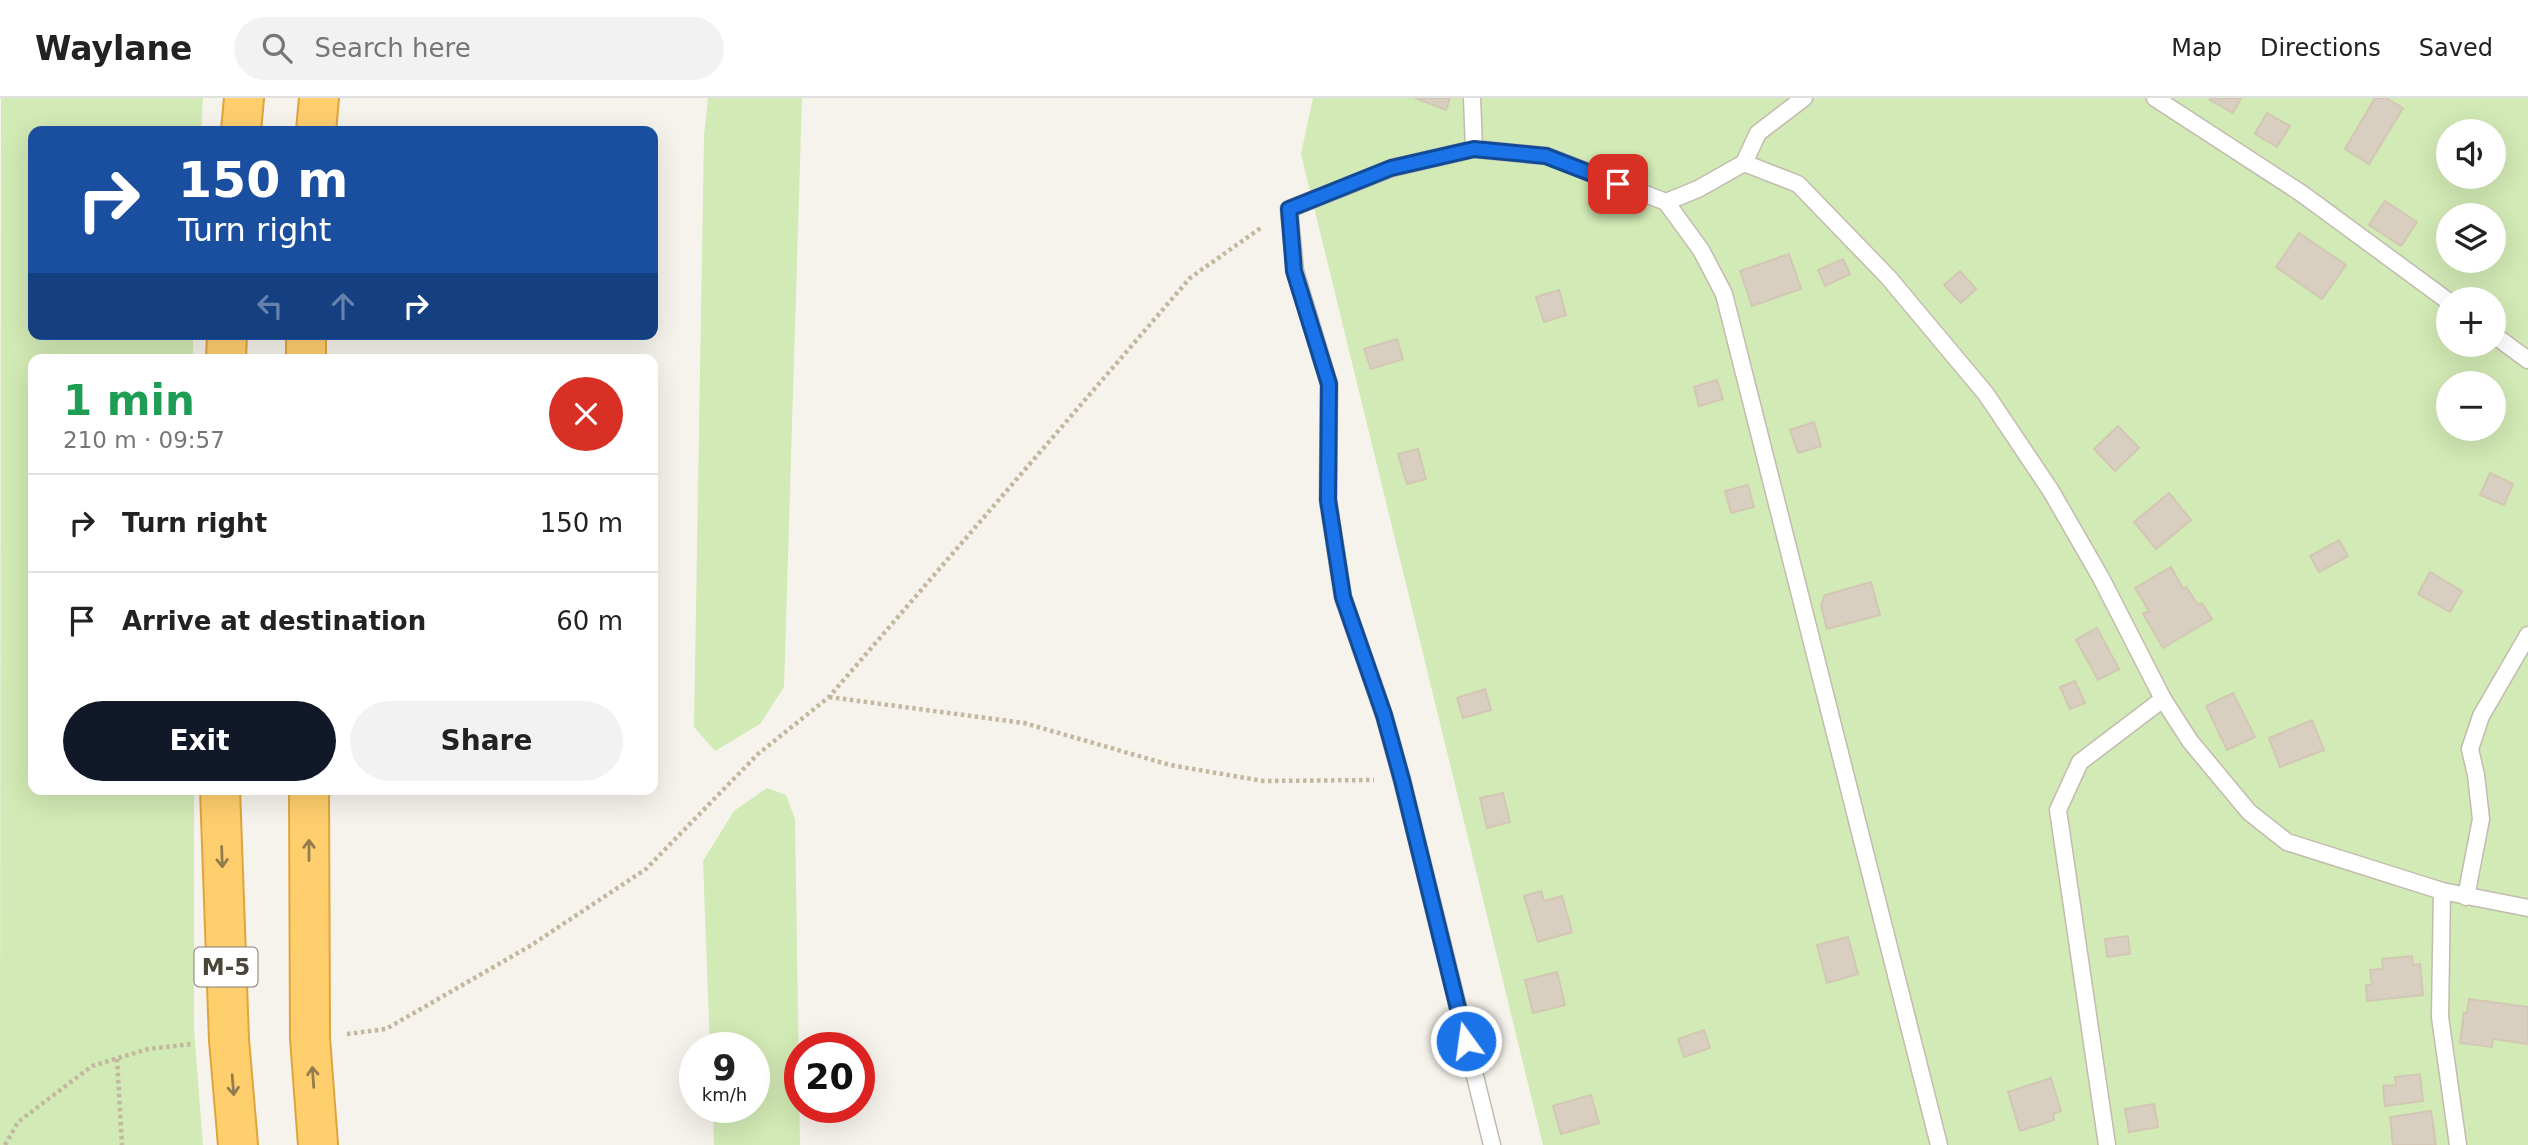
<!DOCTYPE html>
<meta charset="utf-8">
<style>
:root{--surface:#fff;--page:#f2f2f2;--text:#222;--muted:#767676;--line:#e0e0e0;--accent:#111827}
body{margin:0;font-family:"DejaVu Sans",sans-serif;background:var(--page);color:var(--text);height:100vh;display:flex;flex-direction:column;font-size:26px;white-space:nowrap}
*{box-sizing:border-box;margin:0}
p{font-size:23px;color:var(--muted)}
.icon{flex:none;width:38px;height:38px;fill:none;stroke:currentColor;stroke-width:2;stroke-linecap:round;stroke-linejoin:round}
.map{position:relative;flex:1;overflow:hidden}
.details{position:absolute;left:28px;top:256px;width:630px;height:441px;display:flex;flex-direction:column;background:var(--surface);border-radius:14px;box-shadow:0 7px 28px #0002}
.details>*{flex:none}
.guide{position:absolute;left:28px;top:28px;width:630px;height:214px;border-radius:14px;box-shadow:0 7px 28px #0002;background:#1a4fa0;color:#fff;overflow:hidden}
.tools{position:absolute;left:2436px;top:21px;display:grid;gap:14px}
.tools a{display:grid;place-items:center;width:70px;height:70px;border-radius:50%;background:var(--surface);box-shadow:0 7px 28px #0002;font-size:35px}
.speed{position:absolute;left:679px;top:934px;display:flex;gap:14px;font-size:35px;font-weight:700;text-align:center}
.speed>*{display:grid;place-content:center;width:91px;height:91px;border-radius:50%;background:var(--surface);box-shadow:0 7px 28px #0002;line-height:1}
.speed small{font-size:18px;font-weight:400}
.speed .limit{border:10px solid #d22;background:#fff;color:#111}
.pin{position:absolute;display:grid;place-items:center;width:60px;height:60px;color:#fff;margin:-30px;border-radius:14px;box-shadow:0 4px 10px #0006}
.me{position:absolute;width:77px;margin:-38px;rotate:346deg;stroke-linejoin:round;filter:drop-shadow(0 0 5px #0008)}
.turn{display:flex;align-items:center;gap:24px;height:147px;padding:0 35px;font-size:32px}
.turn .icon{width:91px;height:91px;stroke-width:2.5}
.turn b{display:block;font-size:49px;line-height:60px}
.lanes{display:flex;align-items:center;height:66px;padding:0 35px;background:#0003;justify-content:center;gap:35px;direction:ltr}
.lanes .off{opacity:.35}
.round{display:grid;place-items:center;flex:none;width:74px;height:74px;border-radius:37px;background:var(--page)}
.headline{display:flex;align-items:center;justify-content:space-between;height:119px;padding:0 35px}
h1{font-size:42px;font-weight:700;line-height:52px;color:#1e9e55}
.cta{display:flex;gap:14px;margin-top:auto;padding:14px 35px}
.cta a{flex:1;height:80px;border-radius:42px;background:var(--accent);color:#fff;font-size:28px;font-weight:700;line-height:80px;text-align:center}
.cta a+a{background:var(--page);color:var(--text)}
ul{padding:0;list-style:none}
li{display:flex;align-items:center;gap:21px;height:98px;padding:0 35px;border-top:2px solid var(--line)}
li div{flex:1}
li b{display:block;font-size:26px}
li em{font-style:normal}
header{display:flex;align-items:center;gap:42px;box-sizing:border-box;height:98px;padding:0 35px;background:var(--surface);border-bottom:2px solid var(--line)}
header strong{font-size:33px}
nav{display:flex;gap:38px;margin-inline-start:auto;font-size:24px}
.search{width:490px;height:63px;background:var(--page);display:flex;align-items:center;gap:18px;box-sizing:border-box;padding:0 24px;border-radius:38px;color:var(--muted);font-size:26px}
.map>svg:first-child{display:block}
.green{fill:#d2eab5;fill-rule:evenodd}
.building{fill:#d8cfc1;stroke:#d3c7b4;stroke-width:2}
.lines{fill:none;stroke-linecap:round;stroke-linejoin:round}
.lane-casing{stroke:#c2bbae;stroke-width:19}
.highway-casing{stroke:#e0a43c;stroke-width:42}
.path{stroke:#c4b79f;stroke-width:4.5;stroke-dasharray:3.5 3.5;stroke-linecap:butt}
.lane{stroke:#fff;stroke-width:16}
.highway{stroke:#ffcf6e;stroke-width:38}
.oneway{stroke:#937c4e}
.route-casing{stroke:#114b97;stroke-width:18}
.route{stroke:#1a73e8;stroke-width:12}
.labels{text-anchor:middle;stroke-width:5;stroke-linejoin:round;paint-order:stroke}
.shield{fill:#fff;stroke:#817c74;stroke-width:2}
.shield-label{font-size:23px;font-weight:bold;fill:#4b4439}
</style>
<header>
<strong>Waylane</strong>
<div class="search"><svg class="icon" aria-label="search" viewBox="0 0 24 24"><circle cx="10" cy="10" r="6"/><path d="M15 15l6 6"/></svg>Search here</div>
<nav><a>Map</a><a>Directions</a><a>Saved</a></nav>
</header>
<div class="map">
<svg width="2528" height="1047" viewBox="0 0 2528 1047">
<rect width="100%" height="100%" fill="#f6f3ec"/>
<g class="green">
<polygon points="1,0 203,0 201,33 33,33 33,236 193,236 193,261 33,261 33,691 194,691 194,932 203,1047 0,1047"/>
<polygon points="708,0 802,0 784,589 760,626 715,653 694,629 704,38"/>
<path d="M1313,0H2528V1047H1543L1301,56ZM2448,33H2494V79H2448ZM2448,117H2494V163H2448ZM2448,201H2494V247H2448ZM2448,285H2494V331H2448Z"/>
<polygon points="767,690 786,697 795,721 800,1047 714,1047 713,1010 754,1010 754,950 710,950 703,763 734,713"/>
</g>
<g class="building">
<polygon points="1415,0 1450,0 1446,12"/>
<polygon points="2211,0 2241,0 2233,15 2210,2"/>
<polygon points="2375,0 2386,0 2403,10 2369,66 2345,51"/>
<polygon points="2267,15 2290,28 2277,49 2255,36"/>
<polygon points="2385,103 2417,124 2401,148 2369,127"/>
<polygon points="2299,135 2346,167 2322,201 2276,169"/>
<polygon points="1789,156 1801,191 1752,208 1740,173"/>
<polygon points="1843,161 1850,176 1825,188 1818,172"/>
<polygon points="1960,173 1976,191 1961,205 1944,187"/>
<polygon points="1559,192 1566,217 1544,224 1536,199"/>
<polygon points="1397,241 1403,261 1371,271 1364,251"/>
<polygon points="1717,282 1723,301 1699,308 1694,289"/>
<polygon points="1814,324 1821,348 1798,355 1790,332"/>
<polygon points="2118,328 2139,350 2115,373 2094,351"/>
<polygon points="1418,351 1426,381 1407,386 1398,356"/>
<polygon points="2490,375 2513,386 2504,407 2480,397"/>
<polygon points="1748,387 1754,409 1731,415 1725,393"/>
<polygon points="2169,395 2191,422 2156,451 2134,424"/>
<polygon points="2339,442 2348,458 2319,474 2310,458"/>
<polygon points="2171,469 2183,491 2186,489 2198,507 2202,505 2212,521 2163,550 2143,516 2149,513 2135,490"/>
<polygon points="2430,474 2462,493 2450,514 2418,496"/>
<polygon points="1871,484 1880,517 1827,531 1821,507 1825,497"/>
<polygon points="2097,530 2119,571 2098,582 2076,542"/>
<polygon points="2075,583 2085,605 2070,611 2060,589"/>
<polygon points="1485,591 1491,612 1463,620 1457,600"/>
<polygon points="2233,595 2255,639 2227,652 2206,608"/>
<polygon points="2312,622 2324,652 2280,669 2269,640"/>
<polygon points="1503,695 1510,724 1487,730 1480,700"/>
<polygon points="1541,793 1544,803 1562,798 1572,834 1538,844 1524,798"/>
<polygon points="2128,838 2130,856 2107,859 2105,841"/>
<polygon points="1848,839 1858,876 1827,885 1817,847"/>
<polygon points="2412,858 2413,867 2420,866 2423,897 2367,903 2366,887 2372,887 2370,872 2383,871 2382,861"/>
<polygon points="1557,874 1565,907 1533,915 1525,882"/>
<polygon points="2469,901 2528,909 2528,946 2493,941 2492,949 2460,945 2464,915 2467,915"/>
<polygon points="1704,932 1710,950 1684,959 1678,941"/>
<polygon points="2420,976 2423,1003 2385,1008 2383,988 2396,987 2395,979"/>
<polygon points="2051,980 2061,1013 2053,1016 2054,1022 2020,1033 2008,994"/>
<polygon points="1591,997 1599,1025 1561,1036 1553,1008"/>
<polygon points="2154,1006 2158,1029 2129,1034 2125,1011"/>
<polygon points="2431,1013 2436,1047 2393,1047 2390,1019"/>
</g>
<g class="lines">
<g class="lane-casing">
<g id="lane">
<polyline points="1472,0 1474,51"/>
<polyline points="2155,0 2301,95 2448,203"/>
<polyline points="1744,65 1798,86 1888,179 1986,296 2051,393 2101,480 2163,601 2190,643 2249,714 2287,744 2442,793 2528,810"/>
<polyline points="1666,104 1701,152 1724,196 1939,1047"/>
<polyline points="2494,237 2528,262"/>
<polyline points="2442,793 2440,919 2458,1047"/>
<polyline points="2466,799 2481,721 2476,677 2470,651 2481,618 2528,537"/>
<polyline points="1492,1047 1402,682 1384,617 1343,499 1328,402 1329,286 1295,173 1289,111 1392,70 1474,51 1547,58 1666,104 1698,91 1744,65 1758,35 1804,0"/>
<polyline points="2107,1047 2058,712 2080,664 2163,601"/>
</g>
</g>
<g class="highway-casing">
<g id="highway">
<polyline points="241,33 244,0"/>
<polyline points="316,33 319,0"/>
<polyline points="306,236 306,261"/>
<polyline points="226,261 227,236"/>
<polyline points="220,691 229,942 238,1047"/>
<polyline points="309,691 310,940 318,1047"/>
</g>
</g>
<g class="path">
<polyline points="829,599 1024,625 1170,667 1263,683 1374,682"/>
<polyline points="347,936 386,931 530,848 646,771 758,656 829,599 1190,180 1262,129"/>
<polyline points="117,961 122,1047"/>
<polyline points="5,1047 18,1024 92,968 148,951 192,946"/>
</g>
<use href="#lane" class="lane"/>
<use href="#highway" class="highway"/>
</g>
<defs><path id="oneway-shaft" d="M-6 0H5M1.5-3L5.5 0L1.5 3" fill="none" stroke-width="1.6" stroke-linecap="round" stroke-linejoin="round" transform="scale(1.75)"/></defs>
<g class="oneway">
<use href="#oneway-shaft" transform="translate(309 752) rotate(-90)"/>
<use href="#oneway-shaft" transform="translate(222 759) rotate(88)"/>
<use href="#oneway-shaft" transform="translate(313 979) rotate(-94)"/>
<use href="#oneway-shaft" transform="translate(233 987) rotate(85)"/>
</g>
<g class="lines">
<g class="route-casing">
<polyline id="route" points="1466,943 1402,682 1384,617 1343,499 1328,402 1329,286 1294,173 1289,111 1391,70 1474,51 1546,58 1618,86"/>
</g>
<use href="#route" class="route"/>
</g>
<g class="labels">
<rect class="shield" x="194.5" y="849.5" width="63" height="39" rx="5"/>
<g class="shield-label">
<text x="226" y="877">М-5</text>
</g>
</g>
</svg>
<div class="tools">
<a><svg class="icon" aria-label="sound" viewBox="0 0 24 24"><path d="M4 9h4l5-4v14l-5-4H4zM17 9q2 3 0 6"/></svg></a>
<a><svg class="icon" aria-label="layers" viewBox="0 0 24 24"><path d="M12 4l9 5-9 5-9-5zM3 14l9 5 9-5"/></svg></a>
<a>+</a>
<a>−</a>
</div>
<div class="speed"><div>9<small>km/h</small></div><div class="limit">20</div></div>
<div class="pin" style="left:1618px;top:86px;background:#d93025"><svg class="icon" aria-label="arrive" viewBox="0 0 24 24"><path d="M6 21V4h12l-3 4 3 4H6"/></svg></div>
<svg class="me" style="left:1466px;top:943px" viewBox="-20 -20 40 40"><circle r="17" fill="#1a73e8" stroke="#fff" stroke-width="3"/><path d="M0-11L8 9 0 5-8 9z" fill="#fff"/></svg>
<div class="guide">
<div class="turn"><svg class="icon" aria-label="right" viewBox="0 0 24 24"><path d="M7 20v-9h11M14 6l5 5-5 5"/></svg><div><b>150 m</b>Turn right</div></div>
<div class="lanes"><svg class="icon off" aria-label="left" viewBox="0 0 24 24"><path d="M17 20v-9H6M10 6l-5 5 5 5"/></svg><svg class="icon off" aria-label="ahead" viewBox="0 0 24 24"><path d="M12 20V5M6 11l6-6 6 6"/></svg><svg class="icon" aria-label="right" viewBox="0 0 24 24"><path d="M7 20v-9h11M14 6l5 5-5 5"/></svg></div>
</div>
<section class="details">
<div class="headline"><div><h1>1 min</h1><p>210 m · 09:57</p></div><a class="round" style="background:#d93025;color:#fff"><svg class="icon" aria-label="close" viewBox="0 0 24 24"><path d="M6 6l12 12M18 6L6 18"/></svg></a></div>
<ul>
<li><svg class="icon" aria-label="right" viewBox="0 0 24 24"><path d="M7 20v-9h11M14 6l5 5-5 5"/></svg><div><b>Turn right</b></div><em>150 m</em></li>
<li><svg class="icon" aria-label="arrive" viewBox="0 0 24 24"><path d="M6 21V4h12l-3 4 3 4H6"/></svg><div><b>Arrive at destination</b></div><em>60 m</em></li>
</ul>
<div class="cta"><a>Exit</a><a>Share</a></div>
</section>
</div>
